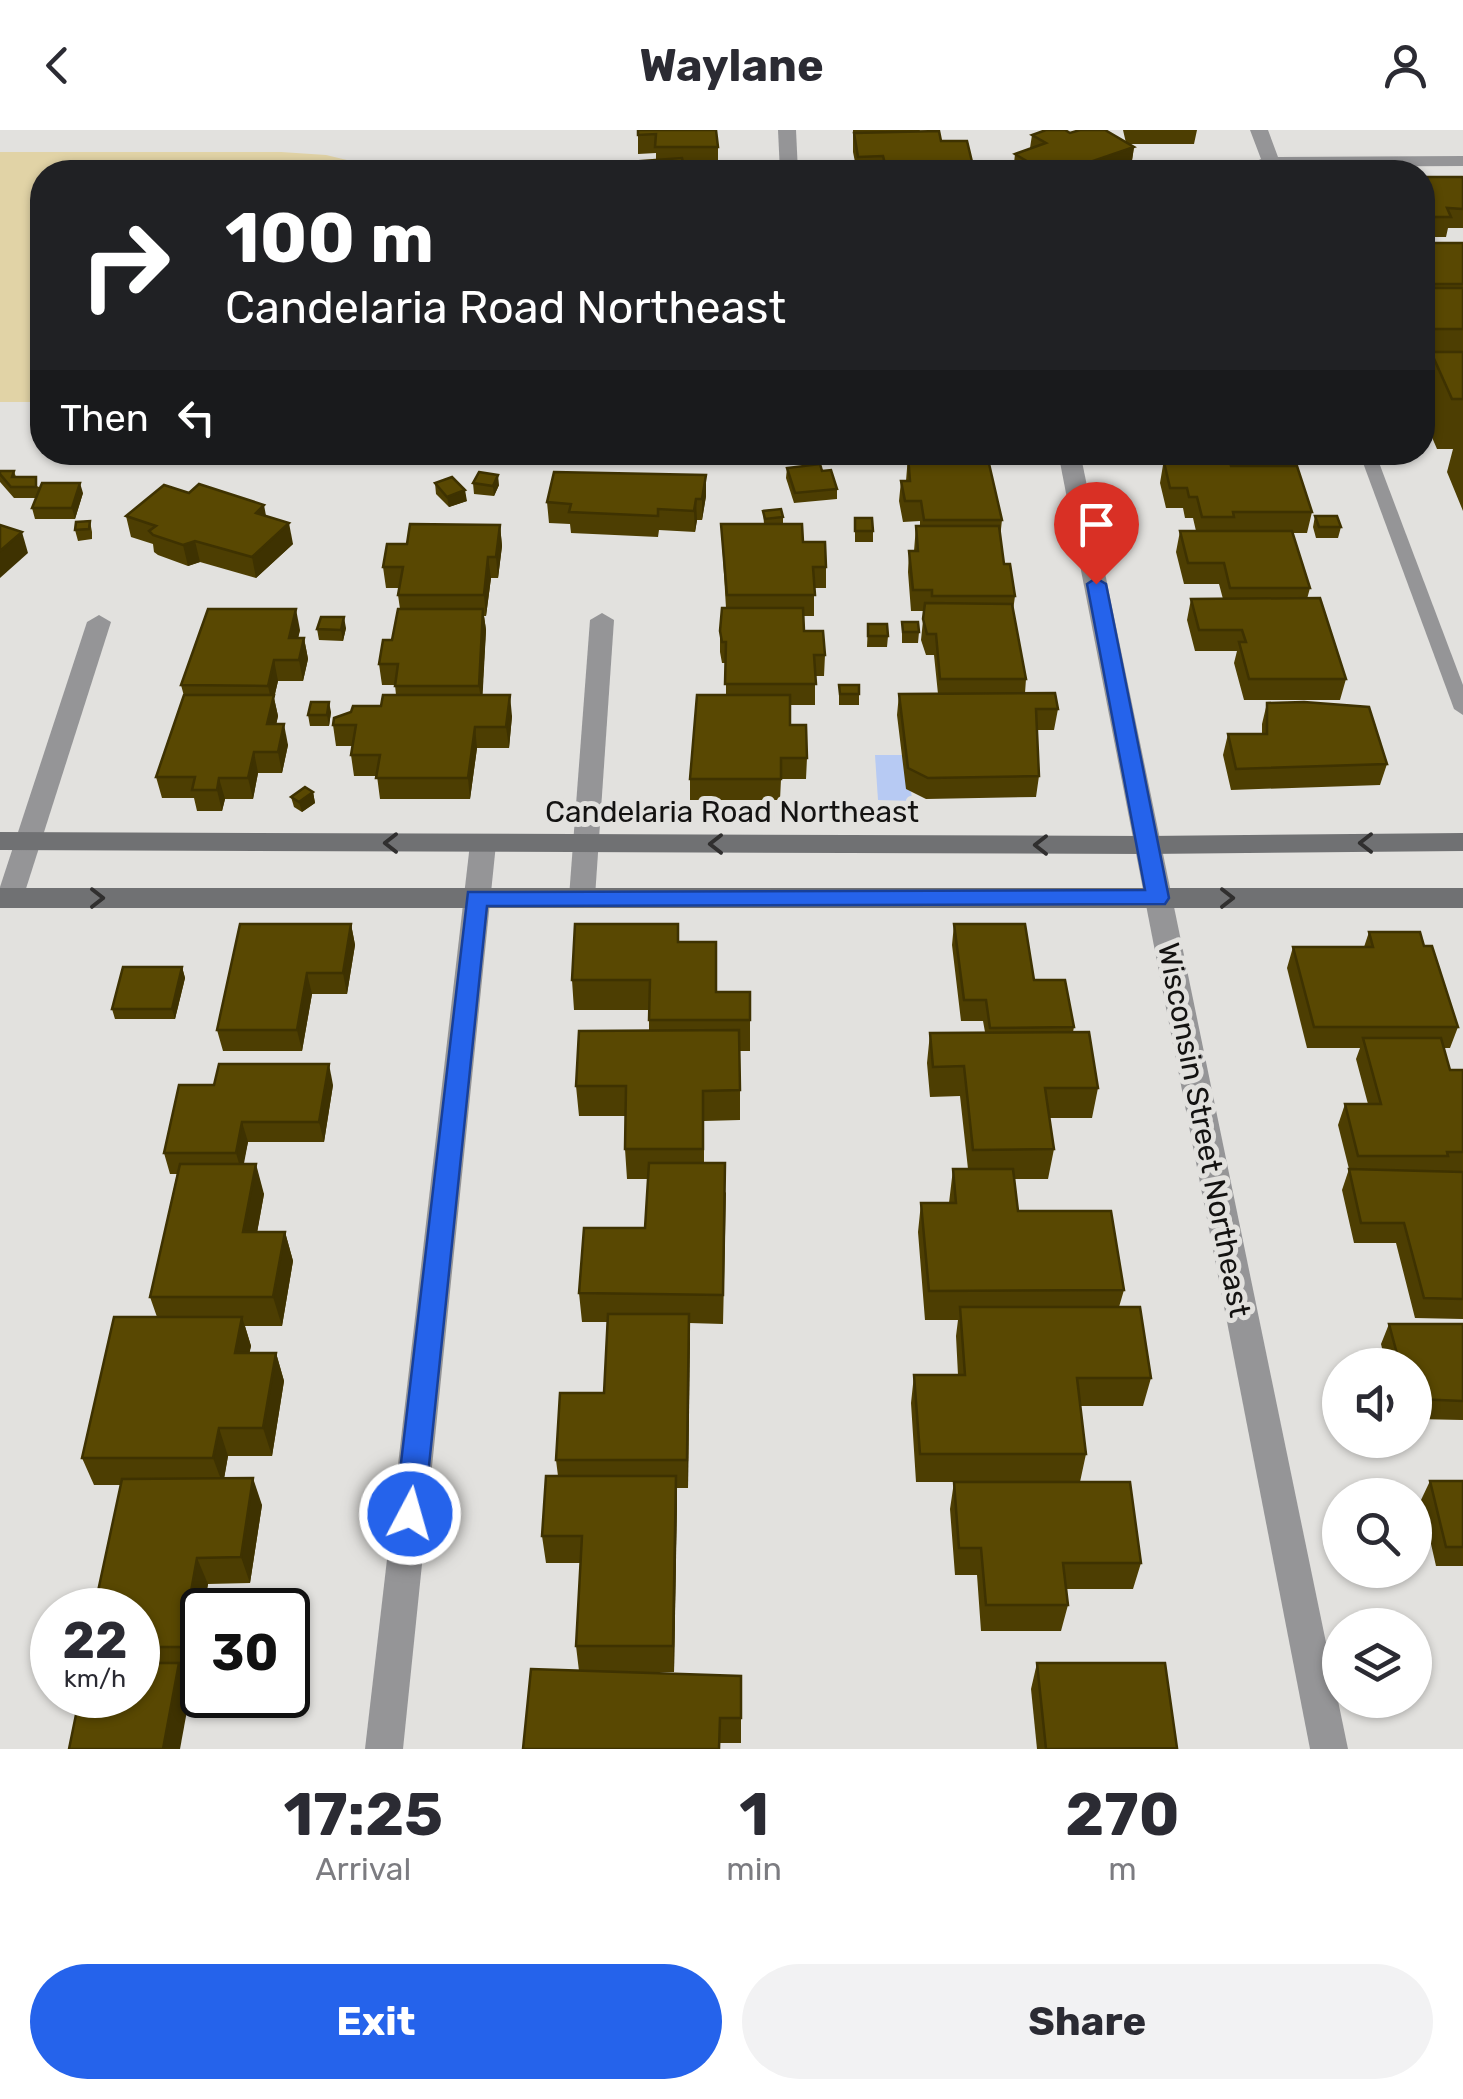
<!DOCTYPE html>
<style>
:root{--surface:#fff;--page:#f2f2f3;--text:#2b2b33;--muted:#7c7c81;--accent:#2563eb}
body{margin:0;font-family:Rubik,sans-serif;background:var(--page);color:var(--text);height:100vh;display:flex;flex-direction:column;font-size:38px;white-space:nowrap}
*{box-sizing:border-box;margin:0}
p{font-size:32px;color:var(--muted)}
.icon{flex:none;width:55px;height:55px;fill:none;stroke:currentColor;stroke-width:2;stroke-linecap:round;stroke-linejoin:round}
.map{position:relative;height:1619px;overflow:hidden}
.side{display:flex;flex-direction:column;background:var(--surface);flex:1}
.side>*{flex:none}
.top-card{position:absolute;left:30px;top:30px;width:1405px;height:305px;border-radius:40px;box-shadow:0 2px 8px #0004;background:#202124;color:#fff;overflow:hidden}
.controls{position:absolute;left:1322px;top:1218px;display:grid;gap:20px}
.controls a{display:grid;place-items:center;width:110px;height:110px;border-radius:50%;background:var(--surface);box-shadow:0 2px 8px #0004;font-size:50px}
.speed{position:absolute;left:30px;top:1458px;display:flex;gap:20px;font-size:50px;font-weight:700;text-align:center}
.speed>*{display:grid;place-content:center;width:130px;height:130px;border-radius:50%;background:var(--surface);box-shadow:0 2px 8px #0004;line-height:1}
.speed small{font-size:25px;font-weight:400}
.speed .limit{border:5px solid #111;border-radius:15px;background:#fff;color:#111}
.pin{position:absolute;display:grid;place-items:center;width:85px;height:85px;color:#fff;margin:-102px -42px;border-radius:50% 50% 50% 0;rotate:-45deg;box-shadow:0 0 10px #0007}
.pin .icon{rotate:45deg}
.me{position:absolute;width:110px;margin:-55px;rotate:6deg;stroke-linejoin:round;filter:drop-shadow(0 0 8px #0008)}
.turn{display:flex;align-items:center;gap:35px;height:210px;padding:0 30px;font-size:45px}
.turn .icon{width:130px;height:130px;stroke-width:2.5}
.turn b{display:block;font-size:70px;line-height:85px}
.then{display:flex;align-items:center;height:95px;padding:0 30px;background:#0003;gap:20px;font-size:38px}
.eta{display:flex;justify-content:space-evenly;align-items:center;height:170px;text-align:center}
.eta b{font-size:60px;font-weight:700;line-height:70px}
.action{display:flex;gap:20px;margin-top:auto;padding:20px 30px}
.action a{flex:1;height:115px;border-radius:60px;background:var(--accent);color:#fff;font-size:40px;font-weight:700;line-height:115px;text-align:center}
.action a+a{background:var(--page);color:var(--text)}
header{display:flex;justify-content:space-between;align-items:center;height:130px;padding:0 30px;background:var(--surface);font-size:45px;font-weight:700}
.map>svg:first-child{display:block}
.green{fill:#e1d3a6}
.water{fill:#b7caf3}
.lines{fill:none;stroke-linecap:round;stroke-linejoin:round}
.service{fill:#959597;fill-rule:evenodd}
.minor{fill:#959597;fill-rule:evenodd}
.secondary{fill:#707173;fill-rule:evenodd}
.wall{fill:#4d3e02;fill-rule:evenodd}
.shaded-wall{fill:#3e3201}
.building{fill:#594802;stroke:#3e3201;stroke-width:2.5}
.oneway{stroke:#302f2f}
.route{fill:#2563eb;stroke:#184099;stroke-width:2.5}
.labels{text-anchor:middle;stroke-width:10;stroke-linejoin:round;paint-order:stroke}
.street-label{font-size:30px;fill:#141312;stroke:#e2e1de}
</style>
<header><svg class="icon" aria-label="back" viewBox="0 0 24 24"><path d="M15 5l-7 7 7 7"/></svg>Waylane<svg class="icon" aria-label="person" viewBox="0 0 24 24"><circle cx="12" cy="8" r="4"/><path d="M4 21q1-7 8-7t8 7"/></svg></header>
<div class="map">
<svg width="1463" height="1619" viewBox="0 0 1463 1619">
<rect width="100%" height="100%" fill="#e2e1de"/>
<polygon class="green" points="0,22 281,22 326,25 397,42 42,42 42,272 0,272"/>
<polygon class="water" points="875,625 908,625 912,671 878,670"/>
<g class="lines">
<polygon class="service" points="1359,322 1375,322 1463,555 1463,585 1454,579"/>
<g class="minor">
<polygon points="778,0 796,0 798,42 780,42"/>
<polygon points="1250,0 1268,0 1278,27 1463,26 1463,36 1273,37 1258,42 1233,42 1261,29"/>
<polygon points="1058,322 1080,322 1348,1619 1310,1619"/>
<polygon points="602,483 614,490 595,767 592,774 572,774 569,767 590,490"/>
<polygon points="99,485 111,492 23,768 20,775 0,775 0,757 87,492"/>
<polygon points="483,705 492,707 496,714 403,1619 365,1619 470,714 474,707"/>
</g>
<g class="secondary">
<polygon points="0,702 1147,706 1463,703 1463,721 1147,724 0,720"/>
<rect x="0" y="758" width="1463" height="20"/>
</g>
</g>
<g class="wall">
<polygon points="638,0 718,17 718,37 684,37 685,42 603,42 602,34 656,30 656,23 638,24"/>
<polygon points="853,0 920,0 919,2 941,11 973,36 973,42 977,42 857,42 853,22"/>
<polygon points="1123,0 1197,0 1194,14 1129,14 1134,17 1131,37 1114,42 1013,42 1015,24 1030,18 1032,5 1070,3 1126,13"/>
<polygon points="1422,47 1463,49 1463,98 1448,98 1446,107 1422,107"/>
<polygon points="1422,113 1463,113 1463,381 1447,342 1453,319 1437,319 1422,284"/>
<path d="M1119,322H1255L1254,325H1228L1231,336L1312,382L1307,403H1293L1310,458L1307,469L1346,549L1340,570H1244L1234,533L1237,521H1195L1187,490L1191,469H1223L1219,454H1184L1176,422L1180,401H1196L1193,388H1185L1183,378H1166L1160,353L1163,335L1120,329ZM1179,325H1202L1201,332L1178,327Z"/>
<polygon points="908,326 1002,390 1000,408 1004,434 1015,466 1013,481 1026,549 1025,563 1058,579 1054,600 1037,600 1039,646 1036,667 926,669 906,659 897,585 899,564 938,564 934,525 926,525 921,510 924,481 911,481 908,442 909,421 914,421 916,396 920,396 920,391 903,392 899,371 901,351 906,351"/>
<polygon points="787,338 837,359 837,369 794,373 786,348"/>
<polygon points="0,341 14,341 16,347 39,357 39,360 83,363 75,389 35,389 32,378 36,368 14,368 0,352"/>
<polygon points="706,345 706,366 702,390 697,390 695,402 659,400 658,407 571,403 570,394 549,393 547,372"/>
<polygon points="435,353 467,371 449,377 436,364"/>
<polygon points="473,353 499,355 494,366 474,364"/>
<polygon points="763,381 783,387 783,394 826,437 826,458 814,458 814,486 804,486 804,501 825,525 824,546 815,546 815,575 790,575 790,595 807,628 806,649 781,649 780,670 690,670 690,649 726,565 726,533 722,533 720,522 720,501 726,478 721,394 764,394"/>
<polygon points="126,386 266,386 293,414 256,448 200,432 188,436 158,425 154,422 153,414 131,407"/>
<polygon points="1315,386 1341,397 1338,408 1316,408 1313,397"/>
<polygon points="855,388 873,401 873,412 855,412"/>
<polygon points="90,391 92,402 92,409 78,411 75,400"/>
<polygon points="500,395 502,416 498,448 491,448 486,486 484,486 486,500 482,565 512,586 509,618 477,618 470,669 380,669 377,646 354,646 351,625 352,616 336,616 333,595 381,576 396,565 395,555 382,555 379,534 392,510 400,479 398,465 400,458 386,458 383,437 407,414"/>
<polygon points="902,492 919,502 918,513 902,513"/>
<polygon points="868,494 888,506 887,517 867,517"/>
<polygon points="346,498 343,511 319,510 317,499"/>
<polygon points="300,500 298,508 304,508 308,529 303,551 278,551 274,568 278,586 276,594 288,615 282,643 258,643 253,669 225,669 222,681 197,681 194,668 162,668 156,647 184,566 181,555"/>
<rect x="839" y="555" width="20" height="20"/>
<polygon points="1267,573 1387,634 1380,655 1231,660 1223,625 1228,604 1262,604 1262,594"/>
<polygon points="331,582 329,596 310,596 308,585"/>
<polygon points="313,662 315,673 302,682 294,677 291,667"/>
<polygon points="351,794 355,815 347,864 312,864 302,921 223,921 217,900"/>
<polygon points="954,794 1034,850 1074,897 1073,902 1098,958 1092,988 1049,988 1054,1019 1048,1049 1014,1049 1018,1081 1124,1160 1119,1177 1151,1248 1143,1276 1080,1276 1086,1324 1080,1352 1141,1433 1133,1459 1066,1459 1068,1475 1061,1501 981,1501 977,1445 955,1445 950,1379 954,1352 916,1352 911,1273 914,1245 958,1245 956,1206 958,1190 925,1190 918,1102 921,1073 949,1073 953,1039 968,1039 960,966 930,967 927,933 930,903 985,902 983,891 961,891 952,815"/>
<polygon points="1369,802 1424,816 1458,897 1450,918 1444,918 1450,940 1463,940 1463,1189 1415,1188 1396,1113 1354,1113 1342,1060 1349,1039 1338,995 1345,974 1368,974 1356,929 1360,918 1307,918 1287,838 1293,817 1364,817"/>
<polygon points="678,812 716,862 750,862 750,921 740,921 740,990 704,991 704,1033 726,1063 723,1194 689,1193 688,1358 677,1358 674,1542 612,1542 741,1546 741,1613 720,1613 579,1541 576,1516 580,1433 546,1433 542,1406 558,1346 556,1330 604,1263 607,1192 582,1192 579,1163 645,1098 648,1049 627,1049 625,1019 625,986 579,986 576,956 649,900 649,880 574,880 572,850"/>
<polygon points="182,837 185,848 175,889 115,889 112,879"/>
<polygon points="333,955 324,1012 248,1012 243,1034 264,1064 257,1102 285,1102 293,1131 282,1196 245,1196 251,1216 249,1223 276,1223 284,1251 272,1326 228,1326 224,1348 262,1375 250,1453 208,1454 192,1543 183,1543 191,1559 138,1565 138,1480 121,1355 94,1355 82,1328 157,1187 150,1167 177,1044 170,1044 164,1023"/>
<polygon points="1389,1194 1463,1194 1463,1290 1415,1289 1415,1235 1386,1235 1381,1214"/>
<polygon points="1430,1351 1463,1351 1463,1436 1436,1436 1421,1370"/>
<polygon points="1037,1533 1177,1618 1176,1619 1037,1619 1031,1559"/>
</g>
<g class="shaded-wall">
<polygon points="1134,17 1131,37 1114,42 1061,42"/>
<polygon points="498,345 499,355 494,366 493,356"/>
<polygon points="706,345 706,366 702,390 702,369"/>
<polygon points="80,353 83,363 75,389 72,378"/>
<polygon points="465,360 467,371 449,377 447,367"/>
<polygon points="696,369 697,390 695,402 694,381"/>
<polygon points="264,375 268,396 256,383"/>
<polygon points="289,393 293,414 256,448 252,427"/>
<polygon points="500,395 502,416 498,448 496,427"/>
<polygon points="22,402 28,423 0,448 0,421"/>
<polygon points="195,411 200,432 188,436 183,415"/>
<polygon points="488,427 491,448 486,486 484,465"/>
<polygon points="296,479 300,500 293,529 289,508"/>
<polygon points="483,479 486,500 482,577 479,556"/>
<polygon points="344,487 346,498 343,511 341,500"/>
<polygon points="304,508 308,529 303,551 299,530"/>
<polygon points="274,530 278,551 274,568 278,586 272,615 267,594 272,574 268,556"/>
<polygon points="510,565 512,586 509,618 506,597"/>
<polygon points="329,572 331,582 329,596 327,585"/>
<polygon points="284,594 288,615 282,643 278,622"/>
<polygon points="475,597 477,618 470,669 468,648"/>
<polygon points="254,622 258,643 253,669 248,648"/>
<polygon points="219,648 225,669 222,681 217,660"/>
<polygon points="313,662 315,673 302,682 299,672"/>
<polygon points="351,794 355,815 347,864 343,843"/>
<polygon points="182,837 185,848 175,889 172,879"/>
<polygon points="307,843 312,864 302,921 297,900"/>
<polygon points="329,934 333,955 324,1012 319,992"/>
<polygon points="242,992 248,1012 242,1044 236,1023"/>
<polygon points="256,1034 264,1064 252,1131 243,1102"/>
<polygon points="285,1102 293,1131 282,1196 273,1167"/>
<polygon points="689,1184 690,1213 688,1358 687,1330"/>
<polygon points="242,1187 251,1216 244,1251 235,1223"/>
<polygon points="276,1223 284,1251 272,1326 263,1298"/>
<polygon points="219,1298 228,1326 223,1355 213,1328"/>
<polygon points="676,1346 677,1374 674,1542 673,1516"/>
<polygon points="253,1348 262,1375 250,1453 241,1427"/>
<polygon points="197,1428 208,1454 192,1543 181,1517"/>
<polygon points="179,1533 191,1559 180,1619 163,1619"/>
</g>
<g class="building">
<polygon points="638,0 716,0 718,17 655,17 656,4 638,5"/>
<polygon points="1046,0 1065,0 1070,3 1080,0 1105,0 1134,17 1061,42 1045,42 1015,24 1046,13 1032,5"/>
<polygon points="939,1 941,11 967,11 973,36 886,38 883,26 858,27 854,3"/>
<polygon points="682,28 685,42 603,42 602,34"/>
<polygon points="1422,47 1462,47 1463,49 1463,79 1447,78 1451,87 1425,87 1422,82"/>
<rect x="1422" y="113" width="41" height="41"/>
<rect x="1422" y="158" width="41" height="41"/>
<polygon points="1431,222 1463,222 1463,269 1452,269"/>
<polygon points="1203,324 1228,324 1231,336 1297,336 1312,382 1233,382 1234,387 1202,387 1197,367 1189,367 1187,358 1170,358 1164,332 1205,332"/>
<polygon points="987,325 1002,390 924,390 921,371 905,371 901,351 910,351 908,326"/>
<polygon points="1196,326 1197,332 1179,332 1177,327"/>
<polygon points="820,334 822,341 831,340 837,359 795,363 787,338"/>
<polygon points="0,341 14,341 12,347 36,347 36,357 11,357 0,344"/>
<polygon points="479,342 498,345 493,356 473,353"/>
<polygon points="554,342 706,345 702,369 696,369 694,381 658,379 658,386 569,382 571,374 547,372"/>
<polygon points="452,347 465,360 447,367 435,353"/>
<polygon points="42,353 80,353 72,378 32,378"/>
<polygon points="199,354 264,375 256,383 289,393 252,427 195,411 183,415 153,405 149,401 156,396 126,386 164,355 189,363"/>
<polygon points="781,379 783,387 765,389 763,381"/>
<polygon points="1315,386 1337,386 1341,397 1319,397"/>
<polygon points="855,388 872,388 873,401 855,401"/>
<polygon points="90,391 89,399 75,400 76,392"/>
<polygon points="410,394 500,395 496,427 488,427 484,465 398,465 403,437 383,437 387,414 407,414"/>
<polygon points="721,394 802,394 803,412 825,412 826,437 813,437 815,465 727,465"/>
<polygon points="0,395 22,402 0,421"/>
<polygon points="916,396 999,396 1004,434 1010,434 1015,466 932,466 932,460 913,460 909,421 918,421"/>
<polygon points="1180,401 1292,401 1310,458 1230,458 1224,433 1188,433"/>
<polygon points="1320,468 1346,549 1249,549 1239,512 1246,512 1242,500 1199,500 1191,469"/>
<polygon points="925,473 1012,474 1026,549 940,549 936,504 927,504 923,489"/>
<polygon points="722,478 803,478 804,501 823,501 825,525 814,525 816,554 725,554 726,512 722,512 720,501"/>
<polygon points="208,479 296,479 289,508 304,508 299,530 274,530 268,556 181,555"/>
<polygon points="398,479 483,479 479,556 395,556 398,534 379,534 383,510 392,510"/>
<polygon points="321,487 344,487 341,500 317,499"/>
<polygon points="902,492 918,492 919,502 903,502"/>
<polygon points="868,494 887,494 888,506 868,506"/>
<polygon points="839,555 859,555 859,564 840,564"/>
<polygon points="1055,563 1058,579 1036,579 1039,646 928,648 908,638 899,564"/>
<polygon points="184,565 274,565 267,594 284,594 278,622 254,622 248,648 219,648 217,660 192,660 195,647 156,647"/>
<polygon points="383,565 510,565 506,597 475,597 468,648 376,648 380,625 351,625 356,595 333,595 334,588 351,582 353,576 381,576"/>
<polygon points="697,565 790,565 790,595 806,595 807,628 781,628 781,649 690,649"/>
<polygon points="311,572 329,572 327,585 308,585"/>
<polygon points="1304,572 1369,577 1387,634 1236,639 1228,604 1267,604 1267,573"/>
<polygon points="305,657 313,662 299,672 291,667"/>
<polygon points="240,794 351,794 343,843 307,843 297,900 217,900"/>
<polygon points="575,794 678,794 678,812 716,812 716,862 750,862 750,890 649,890 650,850 572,850"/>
<polygon points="954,794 1025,794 1034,850 1065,850 1074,897 990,898 986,870 964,870"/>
<polygon points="1369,802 1420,802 1424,816 1432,816 1458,897 1314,897 1293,817 1373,817"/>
<polygon points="123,837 182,837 172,879 112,879"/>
<polygon points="739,900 740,960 703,961 703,1019 625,1019 626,956 576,956 579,901"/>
<polygon points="1089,902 1098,958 1045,958 1054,1019 973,1020 964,936 933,937 930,903"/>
<polygon points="1363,908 1441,908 1450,940 1463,940 1463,1022 1447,1022 1448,1026 1358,1026 1345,974 1381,974"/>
<polygon points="219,934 329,934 319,992 242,992 236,1023 164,1023 179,955 214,955"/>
<polygon points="649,1033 725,1033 723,1165 579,1163 584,1098 645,1098"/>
<polygon points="180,1034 256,1034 243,1102 285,1102 273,1167 150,1167"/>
<polygon points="953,1039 1013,1039 1018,1081 1111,1081 1124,1160 929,1161 921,1073 956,1073"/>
<polygon points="1349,1039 1463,1042 1463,1169 1424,1168 1404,1093 1361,1093"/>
<polygon points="960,1177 1140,1177 1151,1248 1077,1248 1086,1324 920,1324 914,1245 965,1245"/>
<polygon points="608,1184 689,1184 687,1330 556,1330 560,1263 604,1263"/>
<polygon points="114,1187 242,1187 235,1223 276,1223 263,1298 219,1298 213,1328 82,1328"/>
<polygon points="1389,1194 1463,1194 1463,1271 1415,1269 1415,1235 1400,1235"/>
<polygon points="546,1346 676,1346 673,1516 576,1516 582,1406 542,1406"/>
<polygon points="253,1348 241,1427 197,1428 181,1517 138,1517 138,1480 94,1480 122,1349"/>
<polygon points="1430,1351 1463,1351 1463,1417 1446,1417"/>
<polygon points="954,1352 1130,1352 1141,1433 1063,1433 1068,1475 986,1475 981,1418 959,1418"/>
<polygon points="138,1533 179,1533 163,1619 69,1619 80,1565 138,1565"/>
<polygon points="1037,1533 1165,1533 1177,1618 1046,1619"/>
<polygon points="531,1539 741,1546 741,1588 720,1588 719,1619 523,1619"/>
</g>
<defs><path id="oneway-chevron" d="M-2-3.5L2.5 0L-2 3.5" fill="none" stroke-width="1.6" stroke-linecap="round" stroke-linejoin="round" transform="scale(2.5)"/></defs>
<g class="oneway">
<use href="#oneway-chevron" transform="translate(391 713) rotate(-180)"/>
<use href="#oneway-chevron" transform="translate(1366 713) rotate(180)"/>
<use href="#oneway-chevron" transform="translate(716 714) rotate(-180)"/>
<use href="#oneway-chevron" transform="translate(1041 715) rotate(-180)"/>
<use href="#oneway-chevron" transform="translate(97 768)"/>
<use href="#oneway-chevron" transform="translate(1227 768)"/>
</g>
<polygon class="route" points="1096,448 1106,454 1169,768 1165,774 487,776 424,1384 420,1393 410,1397 399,1393 395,1384 468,762 1145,760 1087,454"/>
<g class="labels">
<g class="street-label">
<text x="732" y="692">Candelaria Road Northeast</text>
<text transform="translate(1204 1000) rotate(79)" y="10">Wisconsin Street Northeast</text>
</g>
</g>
</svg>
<div class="controls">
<a><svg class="icon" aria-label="sound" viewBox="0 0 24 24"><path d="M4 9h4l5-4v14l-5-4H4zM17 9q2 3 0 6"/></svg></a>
<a><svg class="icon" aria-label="search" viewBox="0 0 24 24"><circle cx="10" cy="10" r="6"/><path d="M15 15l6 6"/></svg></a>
<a><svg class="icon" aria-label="layers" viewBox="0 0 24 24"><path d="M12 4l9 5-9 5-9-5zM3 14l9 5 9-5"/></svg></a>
</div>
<div class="speed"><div>22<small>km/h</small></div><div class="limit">30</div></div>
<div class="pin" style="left:1096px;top:454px;background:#d93025"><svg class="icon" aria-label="arrive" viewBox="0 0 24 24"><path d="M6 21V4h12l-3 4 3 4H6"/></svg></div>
<svg class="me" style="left:410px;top:1384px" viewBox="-20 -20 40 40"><circle r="17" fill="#2563eb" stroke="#fff" stroke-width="3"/><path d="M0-11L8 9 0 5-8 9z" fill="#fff"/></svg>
<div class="top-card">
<div class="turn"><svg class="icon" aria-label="right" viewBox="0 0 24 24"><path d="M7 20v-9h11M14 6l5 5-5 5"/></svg><div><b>100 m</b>Candelaria Road Northeast</div></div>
<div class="then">Then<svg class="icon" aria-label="left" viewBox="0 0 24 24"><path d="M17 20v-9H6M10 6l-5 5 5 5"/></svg></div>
</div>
</div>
<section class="side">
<div class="eta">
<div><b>17:25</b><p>Arrival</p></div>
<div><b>1</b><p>min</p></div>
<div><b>270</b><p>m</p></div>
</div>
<div class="action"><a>Exit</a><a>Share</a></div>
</section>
